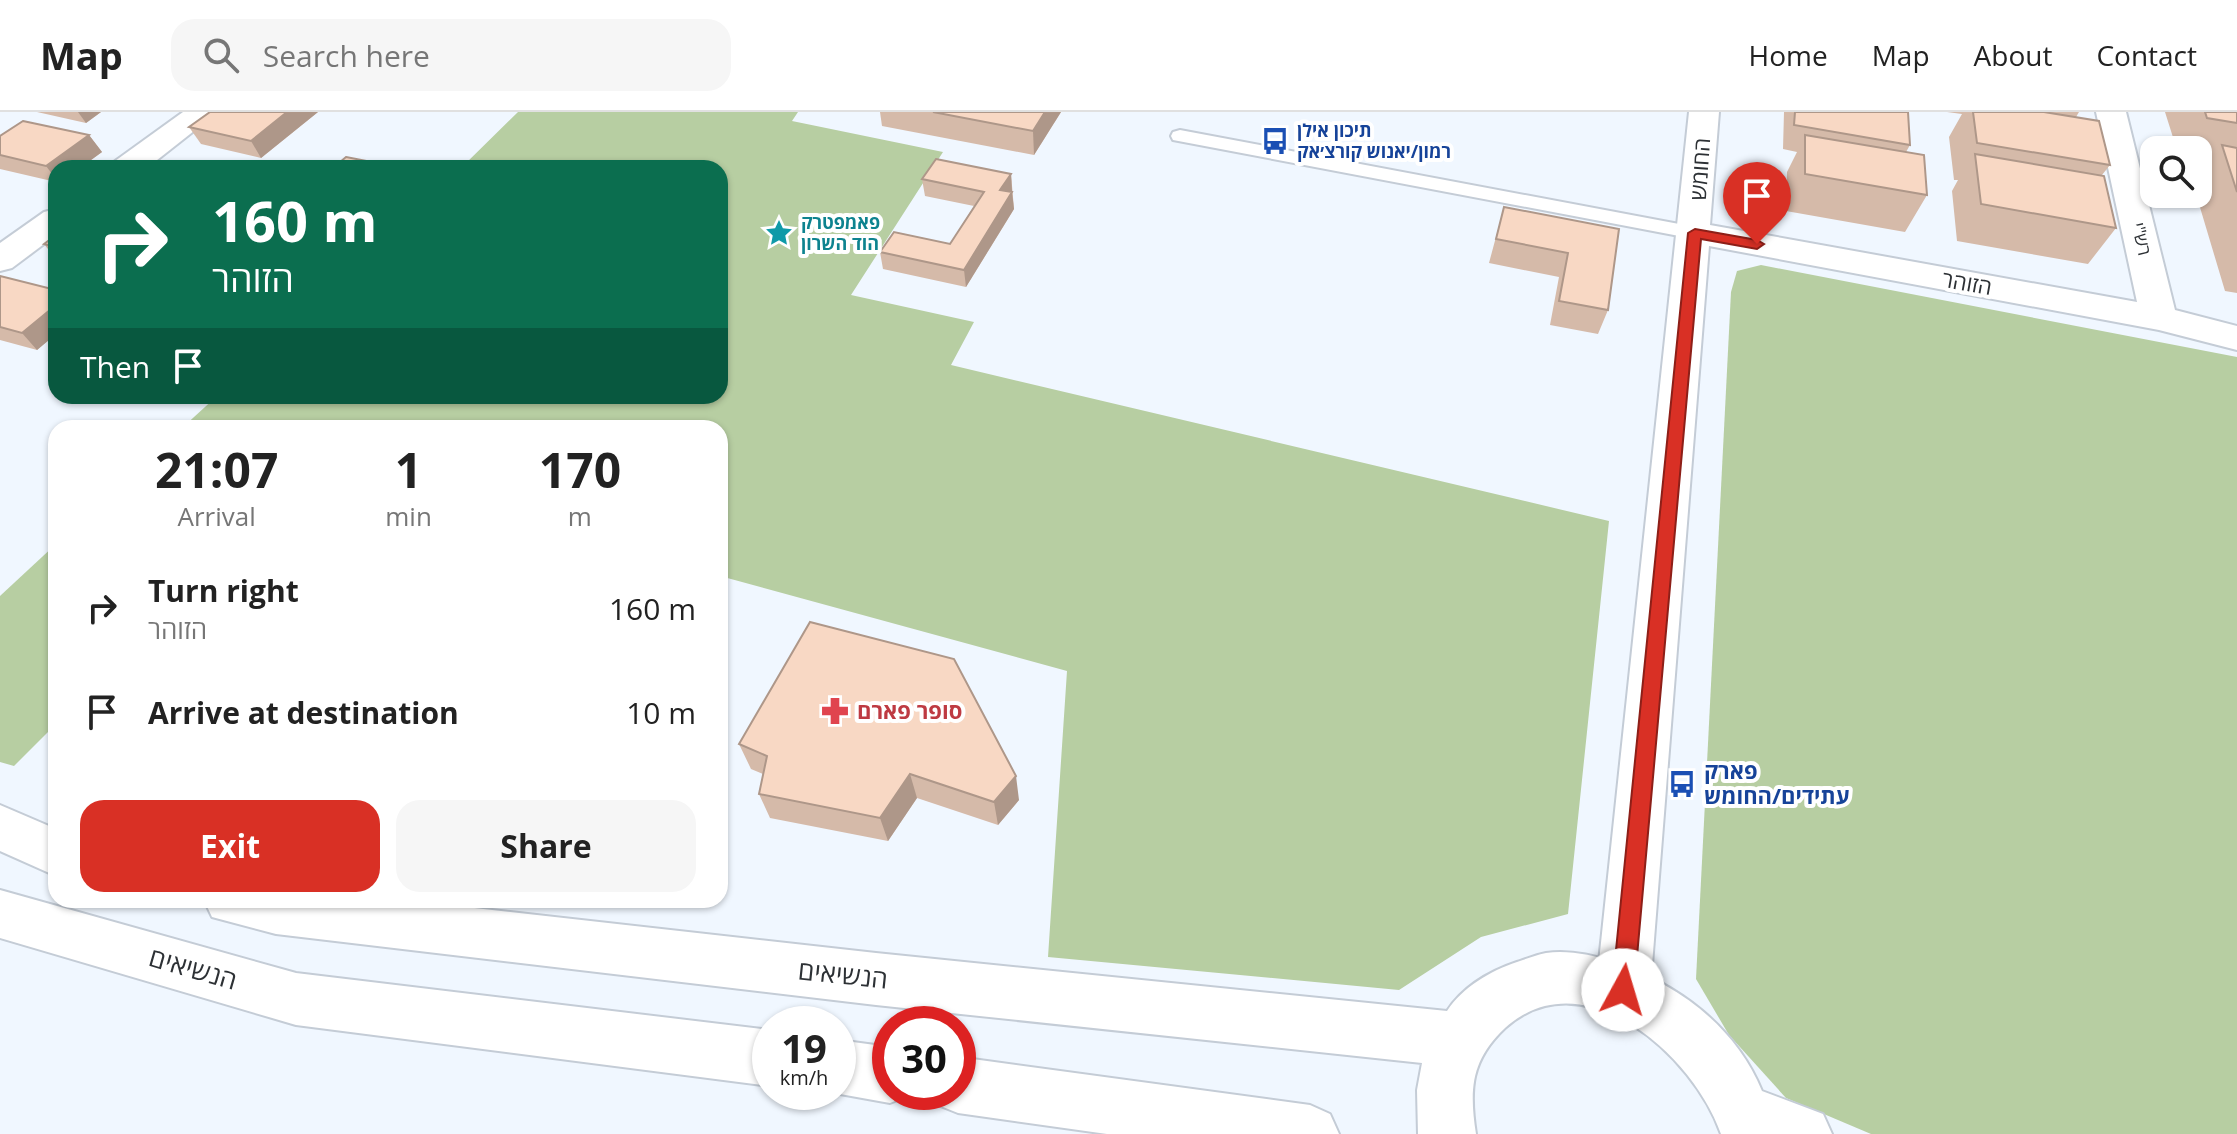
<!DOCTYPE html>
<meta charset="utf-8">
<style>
:root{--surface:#fff;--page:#f6f6f6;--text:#222;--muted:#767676;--line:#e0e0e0;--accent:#d93025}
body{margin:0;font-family:"Open Sans","Noto Sans Hebrew",sans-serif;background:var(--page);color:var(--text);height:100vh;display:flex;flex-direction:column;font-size:30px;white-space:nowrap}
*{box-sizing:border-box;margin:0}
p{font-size:26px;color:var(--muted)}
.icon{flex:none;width:44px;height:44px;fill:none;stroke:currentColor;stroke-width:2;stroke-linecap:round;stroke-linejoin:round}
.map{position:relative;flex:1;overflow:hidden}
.panel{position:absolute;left:48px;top:308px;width:680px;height:488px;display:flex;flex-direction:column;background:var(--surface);border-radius:24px;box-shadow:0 2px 6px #0004}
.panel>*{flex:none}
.hud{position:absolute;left:48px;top:48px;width:680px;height:244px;border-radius:24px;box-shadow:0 2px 6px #0004;background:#0b6e4f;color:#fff;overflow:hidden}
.tools{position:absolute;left:2140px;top:24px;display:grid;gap:16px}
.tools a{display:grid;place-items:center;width:72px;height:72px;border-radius:16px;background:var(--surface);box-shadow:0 2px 6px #0004;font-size:40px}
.speed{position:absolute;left:752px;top:894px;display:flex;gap:16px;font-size:40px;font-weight:700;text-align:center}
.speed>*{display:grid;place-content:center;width:104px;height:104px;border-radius:50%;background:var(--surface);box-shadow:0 2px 6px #0004;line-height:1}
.speed small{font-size:20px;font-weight:400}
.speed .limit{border:12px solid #d22;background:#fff;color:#111}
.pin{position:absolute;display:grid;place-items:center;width:68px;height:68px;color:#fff;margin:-82px -34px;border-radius:50% 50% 50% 0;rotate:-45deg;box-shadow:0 0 8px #0007}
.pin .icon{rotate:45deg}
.me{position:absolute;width:88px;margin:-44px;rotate:6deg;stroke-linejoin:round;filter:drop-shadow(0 0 6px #0008)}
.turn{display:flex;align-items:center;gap:28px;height:168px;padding:0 32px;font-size:36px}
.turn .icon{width:104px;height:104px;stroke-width:2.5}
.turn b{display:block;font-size:56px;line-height:68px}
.then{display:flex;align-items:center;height:76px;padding:0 32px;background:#0003;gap:16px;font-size:30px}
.eta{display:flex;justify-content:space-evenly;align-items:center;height:136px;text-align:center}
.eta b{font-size:48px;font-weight:700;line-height:56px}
.cta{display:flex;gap:16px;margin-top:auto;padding:16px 32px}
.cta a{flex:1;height:92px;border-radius:24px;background:var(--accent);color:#fff;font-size:32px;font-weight:700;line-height:92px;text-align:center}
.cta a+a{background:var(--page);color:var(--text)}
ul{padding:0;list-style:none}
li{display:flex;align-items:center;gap:24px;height:104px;padding:0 32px}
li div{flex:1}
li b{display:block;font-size:30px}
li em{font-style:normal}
header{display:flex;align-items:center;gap:48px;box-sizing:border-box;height:112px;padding:0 40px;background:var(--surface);border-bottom:2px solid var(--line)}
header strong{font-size:38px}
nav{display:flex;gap:44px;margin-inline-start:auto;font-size:28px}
.search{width:560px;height:72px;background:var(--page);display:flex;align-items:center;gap:20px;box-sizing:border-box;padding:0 28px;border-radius:24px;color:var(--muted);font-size:30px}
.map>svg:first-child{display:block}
.green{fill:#b7cea2}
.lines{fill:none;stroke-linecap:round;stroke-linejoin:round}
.service-casing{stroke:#c4ccd6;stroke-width:4}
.minor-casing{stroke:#c4ccd6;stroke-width:4}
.tertiary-casing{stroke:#c4ccd6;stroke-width:4}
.service{fill:#fff;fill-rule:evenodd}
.minor{fill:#fff;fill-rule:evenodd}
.tertiary{fill:#fff;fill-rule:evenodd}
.wall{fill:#d5baa9}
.shaded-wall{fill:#ae9789}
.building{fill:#f8d8c4;stroke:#ae9789;stroke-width:2}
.route{fill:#d93025;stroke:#8d1f18;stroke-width:2}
.labels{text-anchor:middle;stroke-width:8;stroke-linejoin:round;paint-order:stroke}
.far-transit-label{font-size:18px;font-weight:bold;fill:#164399;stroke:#fff;text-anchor:start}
.far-culture-label{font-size:18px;font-weight:bold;fill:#0d838f;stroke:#fff;text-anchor:start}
.far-street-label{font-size:18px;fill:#2d3135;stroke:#fff}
.street-label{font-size:22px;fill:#2d3135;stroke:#fff}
.health-label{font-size:22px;font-weight:bold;fill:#be3a42;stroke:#fff;text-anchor:start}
.transit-label{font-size:22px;font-weight:bold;fill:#164399;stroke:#fff;text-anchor:start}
.near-street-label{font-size:26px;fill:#2d3135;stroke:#fff}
</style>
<header>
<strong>Map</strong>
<div class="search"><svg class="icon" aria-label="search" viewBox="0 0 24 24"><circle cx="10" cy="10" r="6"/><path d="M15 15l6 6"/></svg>Search here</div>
<nav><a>Home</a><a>Map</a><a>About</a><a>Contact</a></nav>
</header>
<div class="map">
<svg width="2237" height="1022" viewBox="0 0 2237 1022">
<rect width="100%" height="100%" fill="#f0f7ff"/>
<g class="green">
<polygon points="518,0 798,0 792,9 943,40 851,183 974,210 951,253 1609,409 1568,802 1481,825 1399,878 1048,845 1067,559 720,464 720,316 182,316 217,284 720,284 720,56 461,56"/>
<polygon points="1761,153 2237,245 2237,1022 1871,1022 1786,986 1729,923 1696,867 1731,180 1737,159"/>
<polygon points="56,432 56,612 14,654 0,650 0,484"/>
</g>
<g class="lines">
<g class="service-casing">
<polygon id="service" points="1180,18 1695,115 1705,121 1695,127 1173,28 1171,24 1173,20"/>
</g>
<g class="minor-casing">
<g id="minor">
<polygon points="183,0 218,0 147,56 110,56 115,49"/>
<polygon points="1689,0 1719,0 1710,113 2137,190 2096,0 2126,0 2175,198 2237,214 2237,238 2159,218 1709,134 1650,878 1642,897 1623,904 1604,897 1596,878"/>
<polygon points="56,97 56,123 12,156 0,159 0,131 44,100"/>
</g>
</g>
<g class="tertiary-casing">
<g id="tertiary">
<polygon points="0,693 56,717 56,764 0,739"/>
<polygon points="0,778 296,861 770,918 770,974 296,913 0,826"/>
<path d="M204,788H403L876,841L1447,899C1463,875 1490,859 1517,850C1526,847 1536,843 1546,841C1568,838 1593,843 1613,850C1678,872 1735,914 1762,979L1823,1002L1832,1022H1721C1694,944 1584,845 1505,916C1471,948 1469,977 1476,1022H1418L1417,978L1422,951L876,893L276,822L212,805Z"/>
<polygon points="838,928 890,935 890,980 911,980 910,983 890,991 829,980 838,980"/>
<polygon points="958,945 1310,993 1330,1002 1339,1022 1107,1022 958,1001 938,993 933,980 958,980"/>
</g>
</g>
<use href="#service" class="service"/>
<use href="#minor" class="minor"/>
<use href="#tertiary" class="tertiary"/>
</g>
<g class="wall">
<polygon points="37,0 101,0 86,11"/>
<polygon points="318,0 261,46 201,32 189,15"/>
<polygon points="880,0 1061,0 1034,43 882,14"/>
<polygon points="1784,0 1908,0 1910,33 1906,40 1927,83 1905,120 1786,99 1787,60 1797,40 1783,37"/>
<polygon points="1947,0 2079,0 2076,5 2110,53 2102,63 2116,116 2088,152 1957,129 1952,79 1958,68 1954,68 1949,25 1962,2"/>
<polygon points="2165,0 2237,0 2237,181 2225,179 2196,82 2198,82 2198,63 2210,48 2198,46 2198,38 2177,38"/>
<polygon points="89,23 102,40 80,56 56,56 56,70 0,57 0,24"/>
<polygon points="1011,62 1014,97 966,175 883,157 880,140 950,132 974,94 925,84 922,67"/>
<polygon points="1504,95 1619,117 1608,198 1598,222 1550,213 1559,165 1489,151"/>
<polygon points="56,123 56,147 44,132"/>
<polygon points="0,164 56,178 56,222 37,238 0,228"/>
<polygon points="810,510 1019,688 998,713 917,686 888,729 770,706 759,682 763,662 751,657 739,632"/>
</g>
<g class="shaded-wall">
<polygon points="78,0 101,0 86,11"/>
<polygon points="287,0 318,0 261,46 251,29"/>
<polygon points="1045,0 1061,0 1034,43 1033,19"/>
<polygon points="89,23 102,40 80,56 56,56 56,67 46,54"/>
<polygon points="372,50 375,56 365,56"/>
<polygon points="1011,62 1012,79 1002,95 1000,78"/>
<polygon points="1012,80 1014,97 966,175 964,158"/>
<polygon points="56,193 56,222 37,238 22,221"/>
<polygon points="910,662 917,686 888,729 880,706"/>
<polygon points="1016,664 1019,688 998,713 994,690"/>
</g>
<g class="building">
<polygon points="210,0 287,0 251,29 189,15"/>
<polygon points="933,0 1045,0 1033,19"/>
<polygon points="1795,0 1908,0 1910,33 1794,13"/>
<polygon points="1973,0 2044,0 2099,9 2110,53 1977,31"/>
<polygon points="2205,0 2237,0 2237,11 2207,6"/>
<polygon points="23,9 89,23 46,54 0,43 0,24"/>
<polygon points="1805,23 1924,43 1927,83 1805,62"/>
<polygon points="2222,33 2237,36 2237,80"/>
<polygon points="1975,42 2104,64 2116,116 1981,92"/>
<polygon points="346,45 372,50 365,56 333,56"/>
<polygon points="936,47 1011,62 1000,78 1012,80 964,158 880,140 894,120 950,132 984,80 922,67"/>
<polygon points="167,49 196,56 158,56"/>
<polygon points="1504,95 1619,117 1608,198 1559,189 1568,141 1496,127"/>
<polygon points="56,123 56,135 44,132"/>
<polygon points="0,164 56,178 56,193 22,221 0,215"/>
<polygon points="810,510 954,547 1016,664 994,690 910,662 880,706 759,682 767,644 739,632"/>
</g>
<polygon class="route" points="1695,117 1757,128 1764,132 1757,137 1701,127 1634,878 1630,885 1623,888 1615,885 1612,878 1688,121"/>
<defs>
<g id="bus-bare" transform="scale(2.16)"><path d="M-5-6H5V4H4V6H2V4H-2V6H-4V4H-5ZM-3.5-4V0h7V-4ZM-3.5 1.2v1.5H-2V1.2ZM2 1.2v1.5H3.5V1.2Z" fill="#1a4fb4" stroke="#fff" stroke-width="2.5" paint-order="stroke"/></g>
<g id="sight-bare" transform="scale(2.16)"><path d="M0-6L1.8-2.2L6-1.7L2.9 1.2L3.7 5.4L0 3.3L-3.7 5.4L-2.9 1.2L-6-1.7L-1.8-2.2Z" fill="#0f9aa8" stroke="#fff" stroke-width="2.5" paint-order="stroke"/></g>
<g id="pharmacy-bare" transform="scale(2.16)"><path d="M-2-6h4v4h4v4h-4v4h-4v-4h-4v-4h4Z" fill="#e0444e" stroke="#fff" stroke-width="2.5" paint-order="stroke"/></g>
</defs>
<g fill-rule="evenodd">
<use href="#bus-bare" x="1275" y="29"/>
<use href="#sight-bare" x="779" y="121"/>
<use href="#pharmacy-bare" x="835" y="599"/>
<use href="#bus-bare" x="1682" y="672"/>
</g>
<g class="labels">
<g class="far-transit-label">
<text x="1297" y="25">תיכון אילן<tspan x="1297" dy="21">רמון/יאנוש קורצ׳אק</tspan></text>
</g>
<g class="far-culture-label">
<text x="801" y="117">פאמפטרק<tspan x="801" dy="21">הוד השרון</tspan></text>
</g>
<g class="far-street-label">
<text transform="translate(2141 127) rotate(77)" y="6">רש"י</text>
</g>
<g class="street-label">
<text transform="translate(1700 57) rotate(-86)" y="8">החומש</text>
<text transform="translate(1967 171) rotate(10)" y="8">הזוהר</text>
</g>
<g class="health-label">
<text x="857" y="607">סופר פארם</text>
</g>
<g class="transit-label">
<text x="1704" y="667">פארק<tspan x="1704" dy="25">עתידים/החומש</tspan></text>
</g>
<g class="near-street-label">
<text transform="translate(193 857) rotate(16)" y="9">הנשיאים</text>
<text transform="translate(843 863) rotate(6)" y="9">הנשיאים</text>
</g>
</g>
</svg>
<div class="tools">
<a><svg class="icon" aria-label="search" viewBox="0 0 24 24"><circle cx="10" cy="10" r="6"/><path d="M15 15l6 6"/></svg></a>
</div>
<div class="speed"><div>19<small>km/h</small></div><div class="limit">30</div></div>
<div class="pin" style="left:1757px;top:132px;background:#d93025"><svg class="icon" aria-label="arrive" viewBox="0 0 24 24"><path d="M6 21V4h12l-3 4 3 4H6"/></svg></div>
<svg class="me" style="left:1623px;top:878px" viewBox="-20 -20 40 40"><circle r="19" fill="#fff"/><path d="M0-13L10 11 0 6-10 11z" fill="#d93025"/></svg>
<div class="hud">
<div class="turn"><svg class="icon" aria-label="right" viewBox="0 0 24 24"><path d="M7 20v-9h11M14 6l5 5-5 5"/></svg><div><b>160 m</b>הזוהר</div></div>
<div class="then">Then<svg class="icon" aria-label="arrive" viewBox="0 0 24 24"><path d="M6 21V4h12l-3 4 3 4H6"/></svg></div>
</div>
<section class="panel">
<div class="eta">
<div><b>21:07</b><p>Arrival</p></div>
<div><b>1</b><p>min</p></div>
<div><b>170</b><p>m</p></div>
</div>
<ul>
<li><svg class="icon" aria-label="right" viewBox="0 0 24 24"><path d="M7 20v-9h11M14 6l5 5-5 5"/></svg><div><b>Turn right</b><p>הזוהר</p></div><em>160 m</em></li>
<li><svg class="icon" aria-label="arrive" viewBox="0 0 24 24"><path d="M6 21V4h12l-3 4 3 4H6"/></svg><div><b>Arrive at destination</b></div><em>10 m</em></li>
</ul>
<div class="cta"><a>Exit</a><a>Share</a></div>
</section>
</div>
